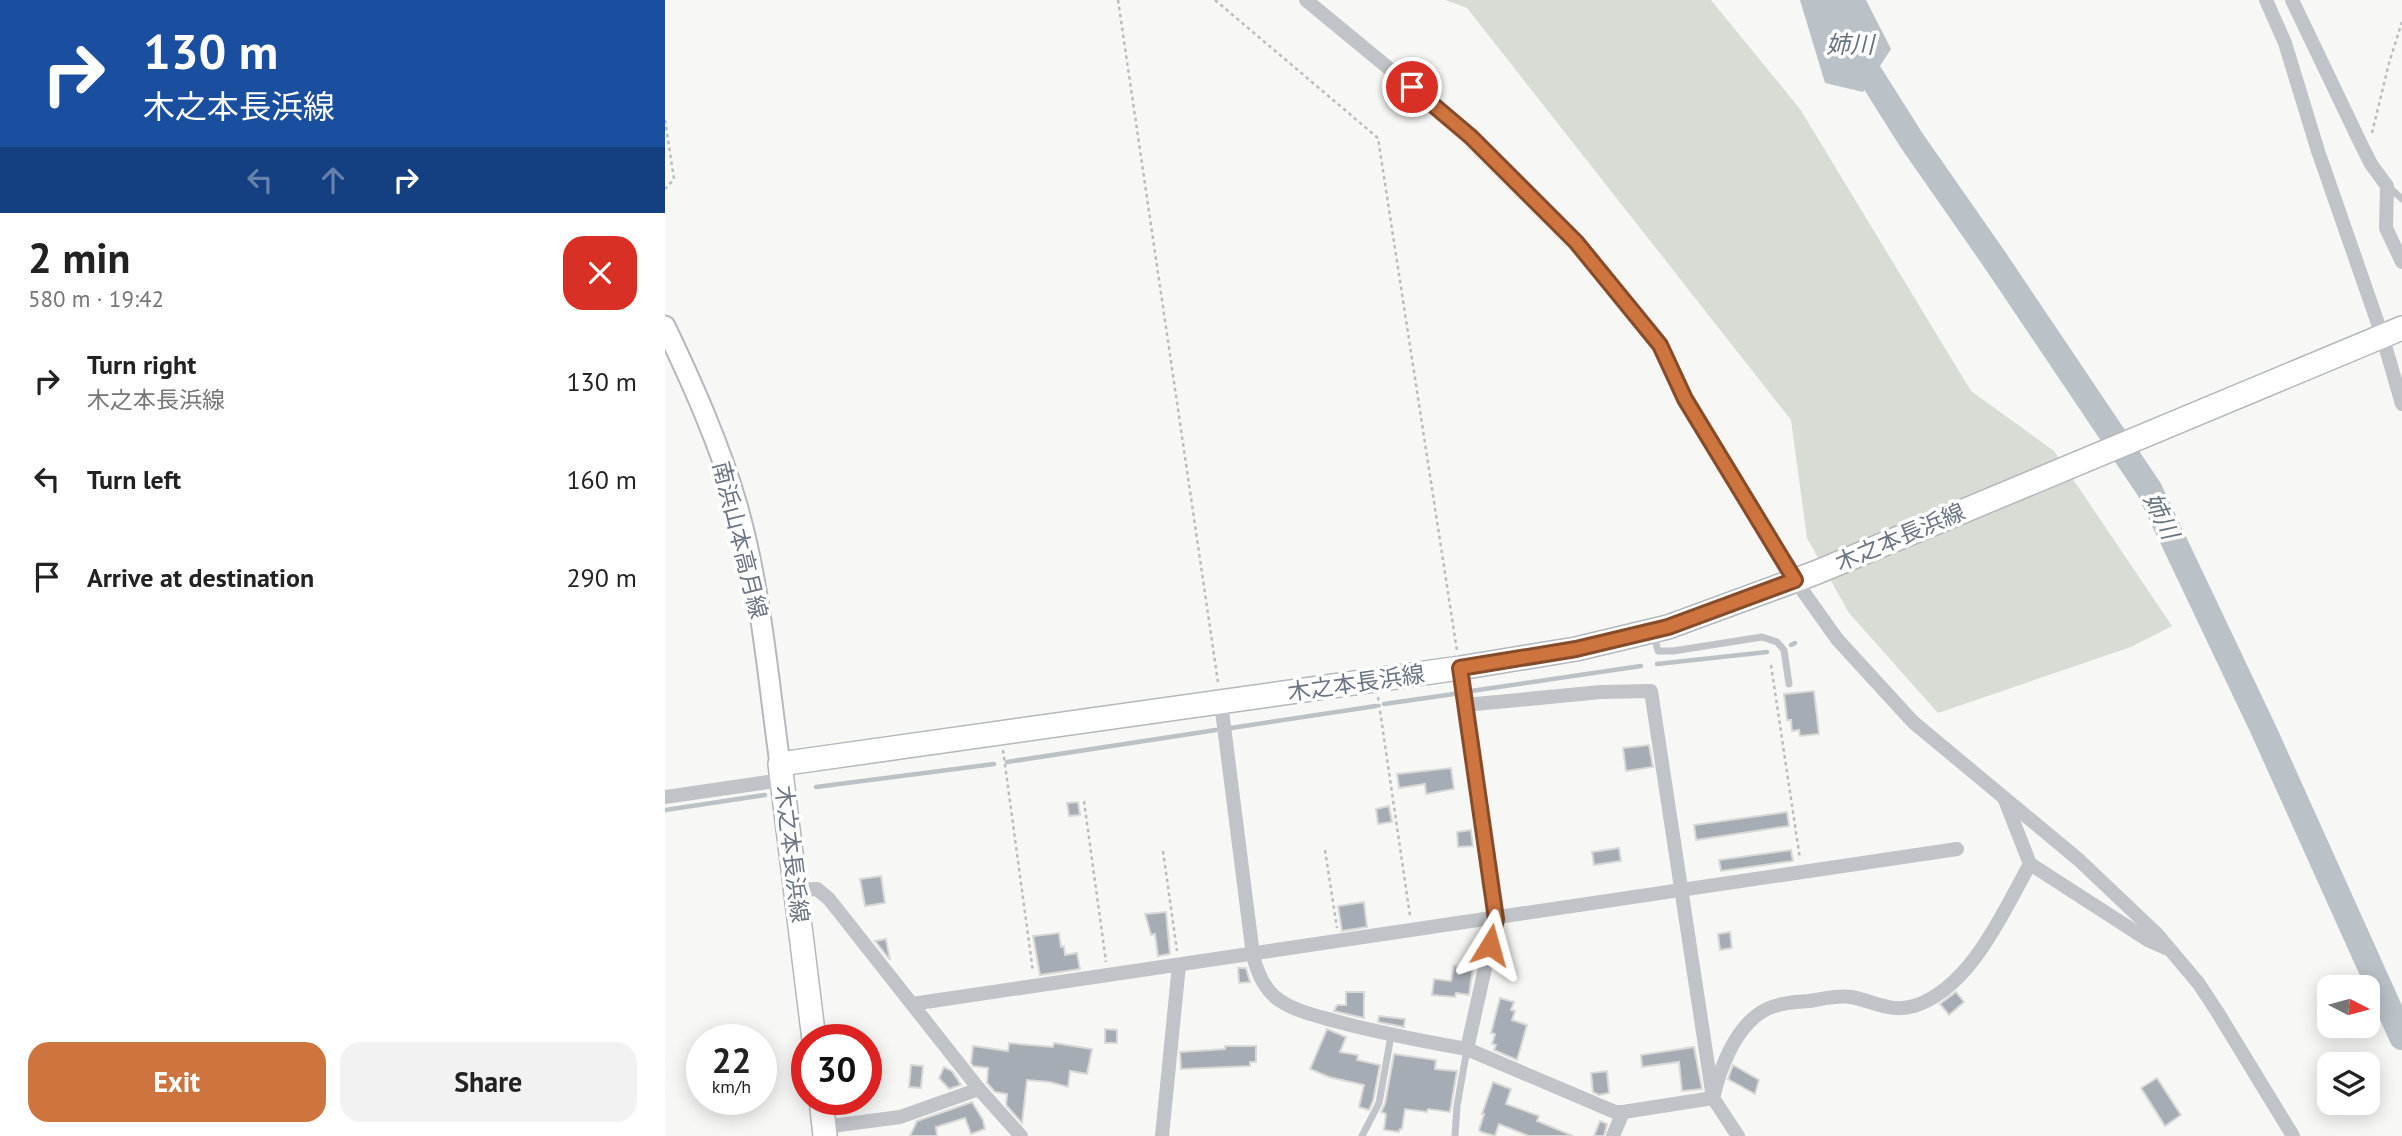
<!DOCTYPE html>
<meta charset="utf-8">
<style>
:root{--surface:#fff;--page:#f2f2f2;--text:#222;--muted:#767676;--accent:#ce743f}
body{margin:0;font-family:"PT Sans","Noto Sans JP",sans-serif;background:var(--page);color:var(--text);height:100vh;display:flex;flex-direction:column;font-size:26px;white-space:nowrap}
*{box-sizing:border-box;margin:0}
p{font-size:23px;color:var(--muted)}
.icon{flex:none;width:38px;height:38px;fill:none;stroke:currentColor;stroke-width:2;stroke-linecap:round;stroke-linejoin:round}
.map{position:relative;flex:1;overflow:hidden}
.details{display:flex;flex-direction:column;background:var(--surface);width:665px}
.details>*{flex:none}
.top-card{background:#1a4fa0;color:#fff;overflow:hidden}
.needle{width:46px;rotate:96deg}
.buttons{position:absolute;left:1652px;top:975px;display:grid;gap:14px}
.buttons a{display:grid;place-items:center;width:63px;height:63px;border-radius:14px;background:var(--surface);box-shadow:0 4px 18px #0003;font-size:35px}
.speed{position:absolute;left:21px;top:1024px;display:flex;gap:14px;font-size:35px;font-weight:700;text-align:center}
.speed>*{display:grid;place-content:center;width:91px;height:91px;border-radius:50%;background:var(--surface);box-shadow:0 4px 18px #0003;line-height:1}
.speed small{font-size:18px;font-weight:400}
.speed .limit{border:10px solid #d22;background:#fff;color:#111}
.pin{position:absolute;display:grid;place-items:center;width:60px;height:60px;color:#fff;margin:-30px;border:4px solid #fff;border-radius:50%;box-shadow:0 2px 7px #0007}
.me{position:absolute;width:77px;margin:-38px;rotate:8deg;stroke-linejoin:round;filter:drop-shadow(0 0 5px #0008)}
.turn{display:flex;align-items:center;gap:24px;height:147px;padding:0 28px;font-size:32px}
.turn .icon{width:91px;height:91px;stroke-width:2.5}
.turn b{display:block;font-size:49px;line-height:60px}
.lanes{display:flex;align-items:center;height:66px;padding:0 28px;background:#0003;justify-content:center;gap:35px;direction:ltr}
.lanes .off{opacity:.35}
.round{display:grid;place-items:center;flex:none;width:74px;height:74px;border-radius:21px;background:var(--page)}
.headline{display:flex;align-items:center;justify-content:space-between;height:119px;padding:0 28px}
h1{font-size:42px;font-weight:700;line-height:52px}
.action{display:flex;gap:14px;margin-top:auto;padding:14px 28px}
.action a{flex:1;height:80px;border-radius:21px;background:var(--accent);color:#fff;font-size:28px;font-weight:700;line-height:80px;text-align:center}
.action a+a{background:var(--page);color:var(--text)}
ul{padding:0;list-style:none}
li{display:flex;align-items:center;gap:21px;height:98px;padding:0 28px}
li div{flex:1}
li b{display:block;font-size:26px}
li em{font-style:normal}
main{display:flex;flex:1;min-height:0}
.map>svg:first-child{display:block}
.green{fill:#d7dcd5}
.water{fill:#bac1c7}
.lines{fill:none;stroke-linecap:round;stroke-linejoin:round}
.stream{stroke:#bac1c7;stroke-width:4.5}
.river{stroke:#bac1c7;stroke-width:26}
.building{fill:#a6acb3;stroke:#d9d9d8;stroke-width:2}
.secondary-casing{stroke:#b5b8bd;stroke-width:23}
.primary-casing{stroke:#b4b7bb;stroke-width:26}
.path{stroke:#babcbf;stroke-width:2.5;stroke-dasharray:3.5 3.5;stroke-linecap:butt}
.service{stroke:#c0c3c7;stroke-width:7}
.minor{stroke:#c0c3c7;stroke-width:14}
.secondary{stroke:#fff;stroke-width:19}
.primary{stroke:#fff;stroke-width:23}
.route-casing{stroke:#864b29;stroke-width:18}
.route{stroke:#ce743f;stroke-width:12}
.labels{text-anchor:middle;stroke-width:7;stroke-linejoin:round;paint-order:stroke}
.street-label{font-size:23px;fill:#6b7583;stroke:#fff}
.water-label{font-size:24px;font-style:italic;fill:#67747e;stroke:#fff}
</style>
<main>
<section class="details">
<div class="top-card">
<div class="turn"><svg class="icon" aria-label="right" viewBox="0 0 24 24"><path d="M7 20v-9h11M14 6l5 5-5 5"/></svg><div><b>130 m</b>木之本長浜線</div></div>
<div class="lanes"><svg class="icon off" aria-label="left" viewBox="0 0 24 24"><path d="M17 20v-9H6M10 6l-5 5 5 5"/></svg><svg class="icon off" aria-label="ahead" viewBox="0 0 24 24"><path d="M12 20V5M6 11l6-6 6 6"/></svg><svg class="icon" aria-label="right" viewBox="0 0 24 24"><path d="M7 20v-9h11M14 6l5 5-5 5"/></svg></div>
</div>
<div class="headline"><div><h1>2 min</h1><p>580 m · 19:42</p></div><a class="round" style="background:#d93025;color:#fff"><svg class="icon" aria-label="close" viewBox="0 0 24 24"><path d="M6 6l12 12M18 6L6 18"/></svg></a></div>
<ul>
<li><svg class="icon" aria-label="right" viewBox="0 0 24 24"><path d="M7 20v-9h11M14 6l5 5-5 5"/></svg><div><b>Turn right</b><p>木之本長浜線</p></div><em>130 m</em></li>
<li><svg class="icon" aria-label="left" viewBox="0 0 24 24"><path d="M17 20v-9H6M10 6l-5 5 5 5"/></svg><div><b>Turn left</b></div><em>160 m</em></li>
<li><svg class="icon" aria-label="arrive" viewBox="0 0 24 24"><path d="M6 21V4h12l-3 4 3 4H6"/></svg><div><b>Arrive at destination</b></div><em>290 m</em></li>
</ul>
<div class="action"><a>Exit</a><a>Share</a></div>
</section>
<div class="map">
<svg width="1737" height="1136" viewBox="0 0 1737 1136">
<rect width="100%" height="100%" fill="#f7f8f5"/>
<polygon class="green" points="780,0 1046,0 1135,109 1306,391 1389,451 1507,626 1466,647 1273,713 1184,613 1142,538 1126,420 802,8"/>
<polygon class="water" points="1135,0 1201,0 1226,49 1198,92 1160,83"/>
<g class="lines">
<g class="stream">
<polyline points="1126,645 1130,643"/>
<polyline points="992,664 1102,652"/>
<polyline points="806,691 976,666"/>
<polyline points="719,704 789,694"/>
<polyline points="566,728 711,706"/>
<polyline points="342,762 551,730"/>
<polyline points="151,787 329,764"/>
<polyline points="0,810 100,795"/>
</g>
<polyline class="river" points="1158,0 1247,141 1330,260 1484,489 1599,731 1737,1037"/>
</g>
<g class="building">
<polygon points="1149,691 1154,734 1135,736 1134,730 1127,731 1126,720 1122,720 1119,694"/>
<polygon points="984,745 988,767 961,771 958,748"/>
<polygon points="786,768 789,789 761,794 760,784 734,788 732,774"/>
<polygon points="413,802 415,815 404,816 402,803"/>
<polygon points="724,806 727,822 713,824 711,809"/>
<polygon points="1122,812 1124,826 1031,840 1029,825"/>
<polygon points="806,830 808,846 793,847 792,832"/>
<polygon points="954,848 956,861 929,865 927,852"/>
<polygon points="1126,850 1128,861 1056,871 1054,860"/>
<polygon points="216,876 220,903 200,906 195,879"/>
<polygon points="699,902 702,927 677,931 673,906"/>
<polygon points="501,912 505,954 493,956 490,934 486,935 480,914"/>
<polygon points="1065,932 1067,948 1055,950 1053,934"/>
<polygon points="394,933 396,947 399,946 400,955 412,953 415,969 375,975 368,936"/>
<polygon points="221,939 225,960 210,941"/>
<polygon points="789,966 808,968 804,995 791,993 790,997 767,995 769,979 786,981"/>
<polygon points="573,968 581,968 585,982 574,983"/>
<polygon points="681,992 699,992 699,1018 669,1011 672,1005 681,1005"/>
<polygon points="1291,992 1299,1002 1284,1015 1275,1004"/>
<polygon points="835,998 849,1002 846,1010 850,1011 847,1020 862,1025 852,1060 829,1050 831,1045 827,1044 830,1034 826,1033"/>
<polygon points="714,1016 740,1019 739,1027 713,1022"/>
<polygon points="440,1029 452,1030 452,1043 440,1043"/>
<polygon points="662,1029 681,1037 675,1052 693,1055 692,1060 715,1065 708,1101 704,1110 694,1107 699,1085 664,1077 645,1069"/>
<polygon points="344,1043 388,1047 389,1043 427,1049 422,1074 405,1071 403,1087 385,1082 362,1080 357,1123 341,1105 342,1094 330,1092 322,1083 323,1068 308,1066 306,1063 308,1046 343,1051"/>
<polygon points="560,1046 591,1046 591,1062 585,1062 585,1066 516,1069 515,1052 560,1049"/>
<polygon points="1029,1047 1037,1089 1017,1091 1014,1062 977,1067 976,1055"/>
<polygon points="729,1054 771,1060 770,1069 792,1071 785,1112 763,1109 762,1112 740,1109 737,1129 735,1129 734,1132 719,1130 721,1114 716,1112 720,1104"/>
<polygon points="246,1065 258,1066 256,1088 244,1087"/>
<polygon points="1068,1065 1094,1080 1090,1094 1063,1079"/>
<polygon points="279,1067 287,1071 296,1085 284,1089 274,1078"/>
<polygon points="942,1071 944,1093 934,1095 928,1092 926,1073"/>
<polygon points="1492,1078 1516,1115 1500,1126 1476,1088"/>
<polygon points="828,1082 846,1089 841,1104 874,1116 872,1121 908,1136 864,1136 834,1124 830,1136 816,1132 814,1130 819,1114 817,1114"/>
<polygon points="307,1102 318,1120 320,1129 306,1134 300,1118 271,1127 272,1136 245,1136 252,1121"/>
<polygon points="935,1121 942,1124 939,1136 929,1136"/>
</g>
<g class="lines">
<g class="secondary-casing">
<path id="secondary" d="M0,326C28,385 54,443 72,505C96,589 103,678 115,764"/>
</g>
<g class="primary-casing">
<g id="primary">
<polyline points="149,1040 115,764 795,668 911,649 1003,627 1150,573 1737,328"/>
<polyline points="156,1099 160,1136"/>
</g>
</g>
<g class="path">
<polyline points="453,0 553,682"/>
<polyline points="550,0 713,138 792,651"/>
<polyline points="0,120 9,179 0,189"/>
<polyline points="1707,133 1724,63 1737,22"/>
<polyline points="1106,665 1135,859"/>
<polyline points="713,697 745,916"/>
<polyline points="338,750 368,972"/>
<polyline points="419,801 441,962"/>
<polyline points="660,850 672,928"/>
<polyline points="498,851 512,951"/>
</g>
<g class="service">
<polyline points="1723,186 1737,199"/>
<polyline points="989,635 993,651 1008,651 1097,637 1112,642 1119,650 1124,684"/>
<polyline points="697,1136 714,1103 726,1036"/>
<polyline points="790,1136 792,1106 802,1049"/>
</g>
<g class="minor">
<polyline points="641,0 789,122 911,242 995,345 1020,399 1104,539 1130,580 1172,639 1248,722 1414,860 1492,934 1534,984 1553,1013 1628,1136"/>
<polyline points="1601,0 1620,43 1653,151 1717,335 1737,404"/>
<polyline points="1627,0 1695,142 1706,164 1722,186 1721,228 1737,262"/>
<path d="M556,703L588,955C592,973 599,989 614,1000C630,1011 652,1016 670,1021C714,1033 757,1041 802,1049L831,919L795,668"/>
<polyline points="800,705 936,692 986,691 1048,1098 1073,1136"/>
<polyline points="0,797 117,780"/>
<polyline points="1365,864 1483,940 1501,948"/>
<polyline points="131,890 152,889 164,899 314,1089 356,1136"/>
<polyline points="247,1004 1292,849"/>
<path d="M802,1049L950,1112H958L1048,1098C1055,1068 1071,1024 1102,1009C1115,1003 1129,1002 1144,1001C1157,999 1173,995 1186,997C1208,1001 1226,1013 1249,1006C1306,988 1338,912 1365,864L1340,800"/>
<polyline points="159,1127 235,1117 314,1089"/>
<polyline points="497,1136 514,965"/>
<polyline points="948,1136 958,1112"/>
</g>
<use href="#secondary" class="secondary"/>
<use href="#primary" class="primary"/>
</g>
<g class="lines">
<g class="route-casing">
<polyline id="route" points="747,87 806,137 911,242 995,345 1020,399 1130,580 1003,627 911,649 795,668 831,919 825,945"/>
</g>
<use href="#route" class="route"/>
</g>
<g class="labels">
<g class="street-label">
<text transform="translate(1235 537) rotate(-23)" y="8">木之本長浜線</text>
<text transform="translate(75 540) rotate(76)" y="8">南浜山本高月線</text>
<text transform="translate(691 683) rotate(-8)" y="8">木之本長浜線</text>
<text transform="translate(127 854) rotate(83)" y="8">木之本長浜線</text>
</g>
<g class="water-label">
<text x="1185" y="53">姉川</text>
<text transform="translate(1496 516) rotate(64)" y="8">姉川</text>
</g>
</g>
</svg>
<div class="buttons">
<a><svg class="needle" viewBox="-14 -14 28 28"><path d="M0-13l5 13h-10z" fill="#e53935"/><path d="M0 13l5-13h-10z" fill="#767676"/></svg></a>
<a><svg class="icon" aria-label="layers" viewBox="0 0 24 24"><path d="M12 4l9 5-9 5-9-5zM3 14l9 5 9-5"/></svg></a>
</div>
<div class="speed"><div>22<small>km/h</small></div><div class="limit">30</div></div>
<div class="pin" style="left:747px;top:87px;background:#d93025"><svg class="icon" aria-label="arrive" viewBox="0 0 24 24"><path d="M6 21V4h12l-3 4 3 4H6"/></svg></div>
<svg class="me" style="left:825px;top:945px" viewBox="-20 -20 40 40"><path d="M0-17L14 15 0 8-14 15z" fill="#ce743f" stroke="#fff" stroke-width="4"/></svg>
</div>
</main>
